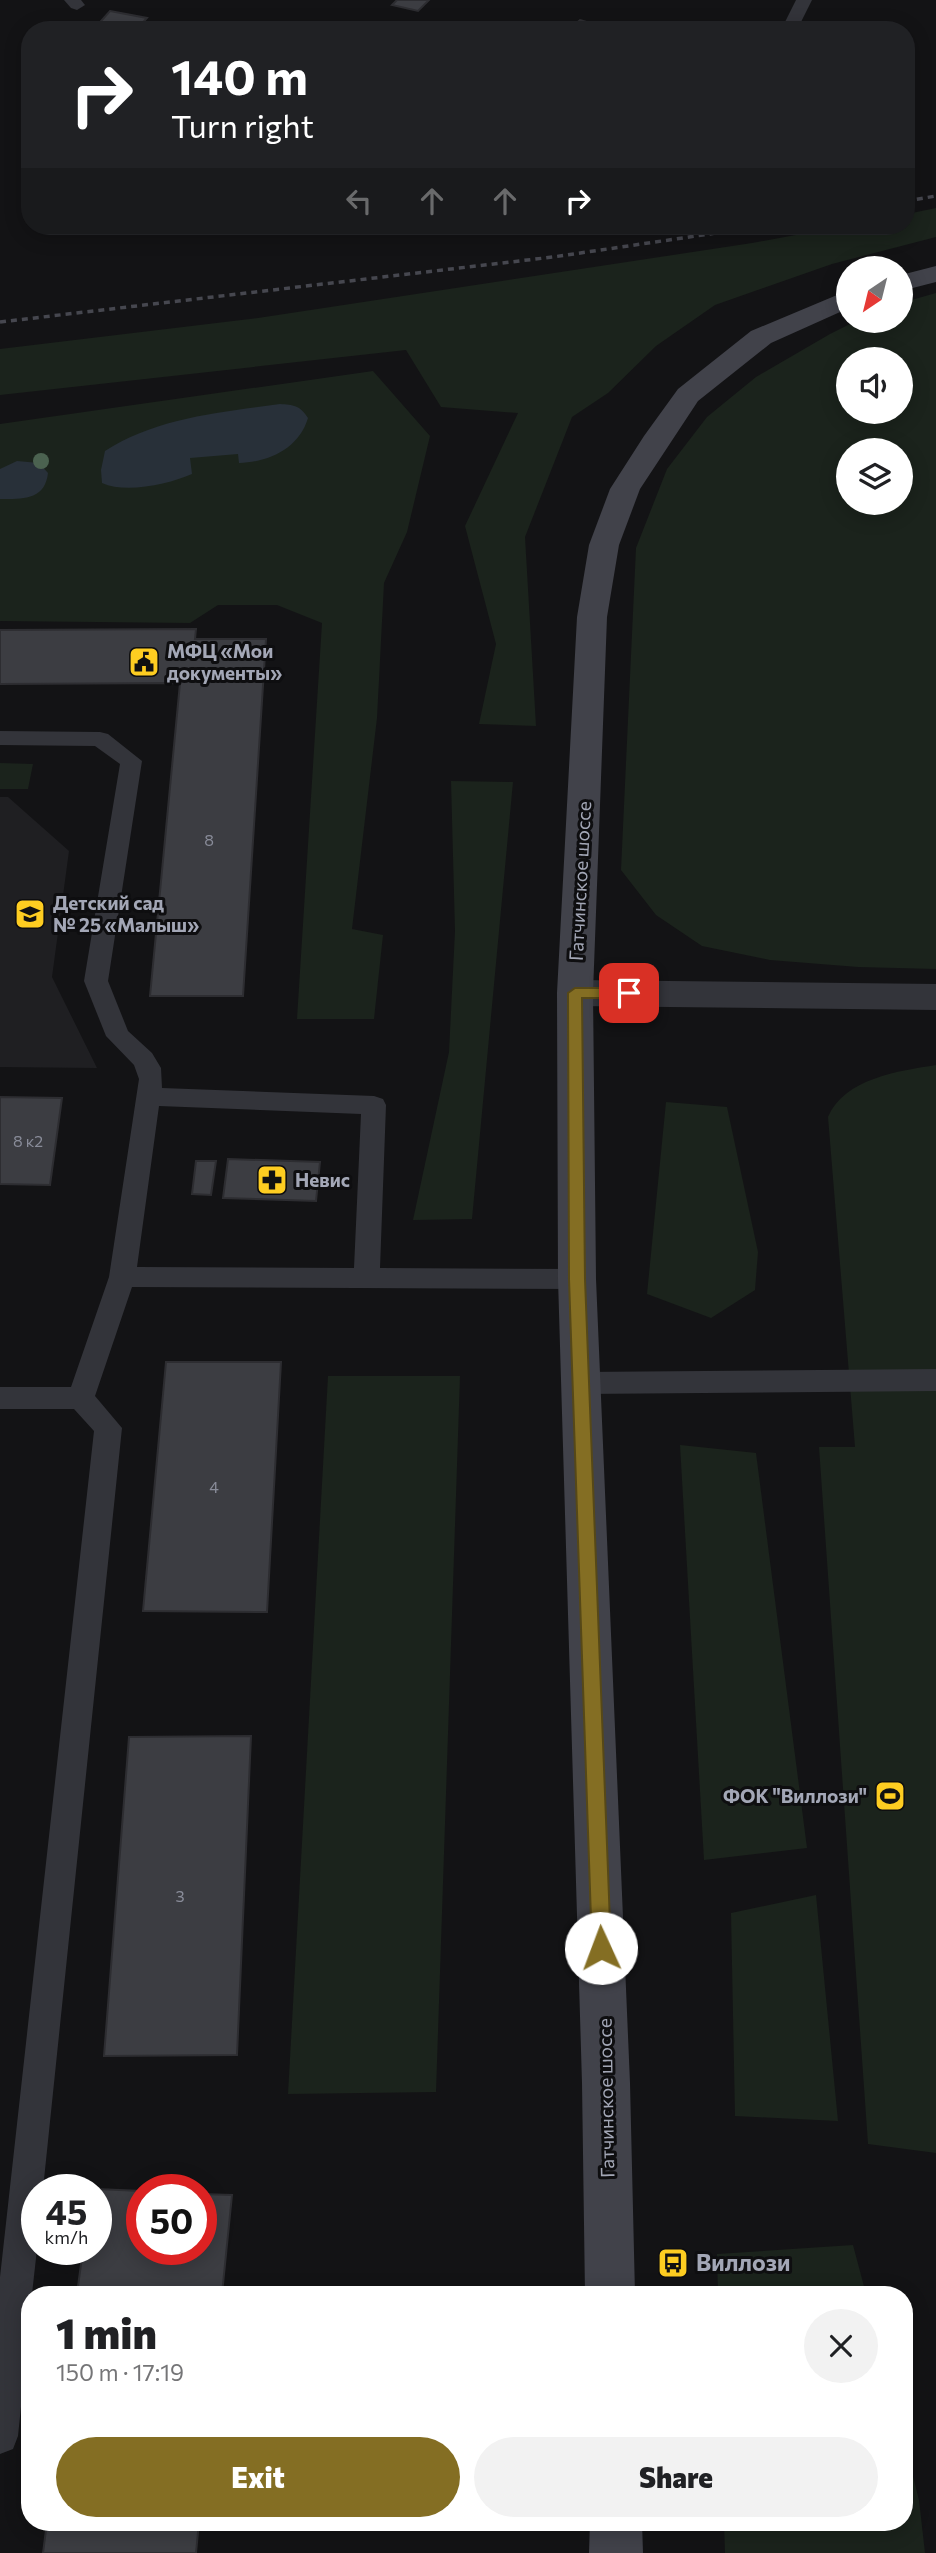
<!DOCTYPE html>
<meta charset="utf-8">
<style>
:root{--surface:#fff;--page:#f2f2f2;--text:#202124;--muted:#757577;--accent:#846e23}
body{margin:0;font-family:Commissioner,sans-serif;background:var(--page);color:var(--text);height:100vh;display:flex;flex-direction:column;font-size:26px;white-space:nowrap}
*{box-sizing:border-box;margin:0}
p{font-size:23px;color:var(--muted)}
.icon{flex:none;width:38px;height:38px;fill:none;stroke:currentColor;stroke-width:2;stroke-linecap:round;stroke-linejoin:round}
.map{position:relative;flex:1;overflow:hidden}
.drawer{position:absolute;left:21px;top:2286px;width:892px;height:245px;display:flex;flex-direction:column;background:var(--surface);border-radius:28px;box-shadow:0 4px 18px #0003}
.drawer>*{flex:none}
.banner{position:absolute;left:21px;top:21px;width:894px;height:214px;border-radius:28px;box-shadow:0 4px 18px #0003;background:#202124;color:#fff;overflow:hidden}
.needle{width:46px;rotate:215deg}
.tools{position:absolute;left:836px;top:256px;display:grid;gap:14px}
.tools a{display:grid;place-items:center;width:77px;height:77px;border-radius:50%;background:var(--surface);box-shadow:0 4px 18px #0003;font-size:35px}
.speed{position:absolute;left:21px;top:2174px;display:flex;gap:14px;font-size:35px;font-weight:700;text-align:center}
.speed>*{display:grid;place-content:center;width:91px;height:91px;border-radius:50%;background:var(--surface);box-shadow:0 4px 18px #0003;line-height:1}
.speed small{font-size:18px;font-weight:400}
.speed .limit{border:10px solid #d22;background:#fff;color:#111}
.pin{position:absolute;display:grid;place-items:center;width:60px;height:60px;color:#fff;margin:-30px;border-radius:14px;box-shadow:0 4px 10px #0006}
.me{position:absolute;width:77px;margin:-38px;rotate:358deg;stroke-linejoin:round;filter:drop-shadow(0 0 5px #0008)}
.turn{display:flex;align-items:center;gap:24px;height:147px;padding:0 35px;font-size:32px}
.turn .icon{width:91px;height:91px;stroke-width:2.5}
.turn b{display:block;font-size:49px;line-height:60px}
.lanes{display:flex;align-items:center;height:66px;padding:0 35px;background:#0003;justify-content:center;gap:35px;direction:ltr}
.lanes .off{opacity:.35}
.round{display:grid;place-items:center;flex:none;width:74px;height:74px;border-radius:37px;background:var(--page)}
.overview{display:flex;align-items:center;justify-content:space-between;height:119px;padding:0 35px}
h1{font-size:42px;font-weight:800;line-height:52px}
.button{display:flex;gap:14px;margin-top:auto;padding:14px 35px}
.button a{flex:1;height:80px;border-radius:42px;background:var(--accent);color:#fff;font-size:28px;font-weight:800;line-height:80px;text-align:center}
.button a+a{background:var(--page);color:var(--text)}
.map>svg:first-child{display:block}
.built{fill:#1f1f22}
.green{fill:#1b231c;fill-rule:evenodd}
.water{fill:#283039}
.building{fill:#3c3d42;stroke:#2d2d31;stroke-width:2}
.lines{fill:none;stroke-linecap:round;stroke-linejoin:round}
.service{fill:#33343a;fill-rule:evenodd}
.tertiary{fill:#33343a;fill-rule:evenodd}
.secondary{fill:#41424a;fill-rule:evenodd}
.rail{stroke:#46474f;stroke-width:3.5;stroke-dasharray:6 5;stroke-linecap:butt}
.tree{fill:#4b6250}
.route{fill:#846e23;stroke:#564817;stroke-width:2}
.labels{text-anchor:middle;stroke-width:6;stroke-linejoin:round;paint-order:stroke}
.number-label{font-size:16px;fill:#898c99}
.poi-label{font-size:19px;font-weight:bold;fill:#a3a7b6;stroke:#0e0e10;text-anchor:start}
.street-label{font-size:19px;fill:#a3a7b6;stroke:#0e0e10}
.near-poi-label{font-size:23px;font-weight:bold;fill:#a3a7b6;stroke:#0e0e10;text-anchor:start}
</style>
<div class="map">
<svg width="936" height="2553" viewBox="0 0 936 2553">
<rect width="100%" height="100%" fill="#131315"/>
<polygon class="built" points="0,797 8,797 69,851 52,977 97,1068 0,1067"/>
<g class="green">
<polygon points="936,208 936,237 832,264 715,305 656,346 608,393 572,417 525,537 536,726 479,724 496,644 465,526 518,413 441,407 406,350 0,395 0,349 258,318 752,243 844,226 906,226 907,214"/>
<path d="M936,293V969L858,967L770,960L702,946L656,915L621,870L636,548L667,469L707,417L756,377L830,334L858,320H901V303ZM849,359H901V411H849ZM849,450H901V502H849Z"/>
<polygon points="373,371 430,436 407,532 384,583 377,718 352,929 383,935 374,1019 297,1019 322,623 277,605 218,605 190,623 0,621 0,424"/>
<polygon points="0,763 33,764 28,789 0,789"/>
<polygon points="451,781 513,782 472,1219 413,1220 449,1052 455,931"/>
<path d="M936,1065V2153L868,2144L819,1447H855L828,1117C845,1078 899,1071 936,1065Z"/>
<polygon points="666,1102 727,1107 758,1252 755,1290 711,1318 647,1294"/>
<polygon points="328,1376 460,1376 436,2092 288,2094"/>
<polygon points="680,1445 756,1453 807,1848 704,1860"/>
<polygon points="816,1895 838,2121 735,2116 731,1913"/>
<polygon points="853,2245 866,2294 718,2294 717,2254"/>
<polygon points="905,2445 919,2500 925,2553 725,2553 724,2522 905,2522"/>
</g>
<g class="water">
<path d="M280,404C293,405 300,405 308,418C299,448 270,462 239,463L238,454L190,458L192,474C169,484 126,494 102,483L101,470L105,451C155,418 222,412 280,404Z"/>
<path d="M17,461L39,463L48,473C45,500 23,499 0,499V469Z"/>
</g>
<g class="building">
<polygon points="397,0 429,0 418,11 392,5"/>
<polygon points="110,11 147,18 136,30 93,30"/>
<polygon points="580,20 612,30 568,30"/>
<polygon points="196,629 195,639 266,639 243,996 150,996 180,683 0,684 0,630"/>
<polygon points="0,1097 62,1098 50,1185 0,1184"/>
<polygon points="228,1159 320,1162 316,1201 223,1198"/>
<polygon points="196,1161 216,1161 211,1195 192,1194"/>
<polygon points="166,1362 281,1362 267,1612 143,1611"/>
<polygon points="251,1736 237,2055 104,2056 129,1737"/>
<polygon points="96,2189 142,2191 142,2249 201,2249 201,2194 232,2195 222,2294 77,2294 83,2249 96,2249"/>
<polygon points="47,2522 199,2522 196,2553 43,2553"/>
</g>
<g class="lines">
<g class="service">
<polygon points="64,0 81,0 85,5 77,10 71,8"/>
<polygon points="796,0 812,0 797,30 781,30"/>
<path d="M0,731L100,732L108,734L142,761L108,981L128,1031L152,1053L161,1068L162,1088L374,1096L383,1099L386,1105L380,1268L577,1269L586,1272L590,1279L586,1286L577,1289L132,1287L95,1396L122,1428L43,2189H37V2249L32,2294H30V2319L18,2436L13,2449L0,2454V2277L94,1431L74,1409H0V1387H71L109,1277L139,1079L134,1065L106,1036L84,981L120,764L95,746L0,745ZM159,1106L361,1114L354,1268L137,1267Z"/>
<polygon points="936,1369 936,1391 582,1394 572,1391 568,1383 572,1375 582,1372"/>
</g>
<polygon class="tertiary" points="575,980 936,984 936,1010 575,1006 563,1002 557,993 563,984"/>
<g class="secondary">
<polygon points="936,266 936,282 901,291 901,275"/>
<polygon points="849,290 849,308 771,343 698,401 640,489 619,545 607,617 593,993 596,1279 630,2083 635,2294 585,2294 582,2083 558,1279 557,993 577,617 589,545 610,489 644,436 678,389 751,331"/>
<polygon points="590,2522 642,2522 643,2553 589,2553"/>
</g>
<g class="rail">
<polyline points="906,201 936,196"/>
<polyline points="0,322 553,257 764,226"/>
</g>
</g>
<circle class="tree" cx="41" cy="461" r="8"/>
<polygon class="route" points="575,988 629,988 636,993 629,998 582,998 585,1279 611,1948 608,1955 601,1957 595,1955 592,1948 569,1279 568,993"/>
<defs>
<g id="civic-square" transform="scale(1.575)"><rect x="-9" y="-9" width="18" height="18" rx="4" fill="#fecd21" stroke="#0e0e10"/><path d="M-.6-6.5H3V-4.5H.6V-3L4-1V1h2V6H-6V1h2V-1L-.6-3ZM-1.2 2.5V6h2.4V2.5Z" fill="#111"/></g>
<g id="school-square" transform="scale(1.575)"><rect x="-9" y="-9" width="18" height="18" rx="4" fill="#fecd21" stroke="#0e0e10"/><path d="M0-5L7-2L0 1L-7-2ZM-4 1L0 2.5L4 1V4Q0 6-4 4Z" fill="#111"/></g>
<g id="pharmacy-square" transform="scale(1.575)"><rect x="-9" y="-9" width="18" height="18" rx="4" fill="#fecd21" stroke="#0e0e10"/><path d="M-2-6h4v4h4v4h-4v4h-4v-4h-4v-4h4Z" fill="#111"/></g>
<g id="stadium-square" transform="scale(1.575)"><rect x="-9" y="-9" width="18" height="18" rx="4" fill="#fecd21" stroke="#0e0e10"/><path d="M0-5a6.5 5 0 1 0 0 10a6.5 5 0 1 0 0-10ZM-3.5-1.8h7v3.6h-7Z" fill="#111"/></g>
<g id="bus-square" transform="scale(1.575)"><rect x="-9" y="-9" width="18" height="18" rx="4" fill="#fecd21" stroke="#0e0e10"/><path d="M-5-6H5V4H4V6H2V4H-2V6H-4V4H-5ZM-3.5-4V0h7V-4ZM-3.5 1.2v1.5H-2V1.2ZM2 1.2v1.5H3.5V1.2Z" fill="#111"/></g>
</defs>
<g fill-rule="evenodd">
<use href="#civic-square" x="144" y="662"/>
<use href="#school-square" x="30" y="914"/>
<use href="#pharmacy-square" x="272" y="1180"/>
<use href="#stadium-square" x="890" y="1796"/>
<use href="#bus-square" x="673" y="2263"/>
</g>
<g class="labels">
<g class="number-label">
<text x="209" y="846">8</text>
<text x="28" y="1147">8 к2</text>
<text x="214" y="1493">4</text>
<text x="180" y="1902">3</text>
</g>
<g class="poi-label">
<text x="167" y="658">МФЦ «Мои<tspan x="167" dy="22">документы»</tspan></text>
<text x="53" y="910">Детский сад<tspan x="53" dy="22">№ 25 «Малыш»</tspan></text>
<text x="295" y="1187">Невис</text>
<text x="867" y="1803" text-anchor="end">ФОК "Виллози"</text>
</g>
<g class="street-label">
<text transform="translate(580 881) rotate(-87)" y="7">Гатчинское шоссе</text>
<text transform="translate(606 2098) rotate(-91)" y="7">Гатчинское шоссе</text>
</g>
<g class="near-poi-label">
<text x="696" y="2271">Виллози</text>
</g>
</g>
</svg>
<div class="tools">
<a><svg class="needle" viewBox="-14 -14 28 28"><path d="M0-13l5 13h-10z" fill="#e53935"/><path d="M0 13l5-13h-10z" fill="#757577"/></svg></a>
<a><svg class="icon" aria-label="sound" viewBox="0 0 24 24"><path d="M4 9h4l5-4v14l-5-4H4zM17 9q2 3 0 6"/></svg></a>
<a><svg class="icon" aria-label="layers" viewBox="0 0 24 24"><path d="M12 4l9 5-9 5-9-5zM3 14l9 5 9-5"/></svg></a>
</div>
<div class="speed"><div>45<small>km/h</small></div><div class="limit">50</div></div>
<div class="pin" style="left:629px;top:993px;background:#d93025"><svg class="icon" aria-label="arrive" viewBox="0 0 24 24"><path d="M6 21V4h12l-3 4 3 4H6"/></svg></div>
<svg class="me" style="left:601px;top:1948px" viewBox="-20 -20 40 40"><circle r="19" fill="#fff"/><path d="M0-13L10 11 0 6-10 11z" fill="#846e23"/></svg>
<div class="banner">
<div class="turn"><svg class="icon" aria-label="right" viewBox="0 0 24 24"><path d="M7 20v-9h11M14 6l5 5-5 5"/></svg><div><b>140 m</b>Turn right</div></div>
<div class="lanes"><svg class="icon off" aria-label="left" viewBox="0 0 24 24"><path d="M17 20v-9H6M10 6l-5 5 5 5"/></svg><svg class="icon off" aria-label="ahead" viewBox="0 0 24 24"><path d="M12 20V5M6 11l6-6 6 6"/></svg><svg class="icon off" aria-label="ahead" viewBox="0 0 24 24"><path d="M12 20V5M6 11l6-6 6 6"/></svg><svg class="icon" aria-label="right" viewBox="0 0 24 24"><path d="M7 20v-9h11M14 6l5 5-5 5"/></svg></div>
</div>
<section class="drawer">
<div class="overview"><div><h1>1 min</h1><p>150 m · 17:19</p></div><a class="round"><svg class="icon" aria-label="close" viewBox="0 0 24 24"><path d="M6 6l12 12M18 6L6 18"/></svg></a></div>
<div class="button"><a>Exit</a><a>Share</a></div>
</section>
</div>
